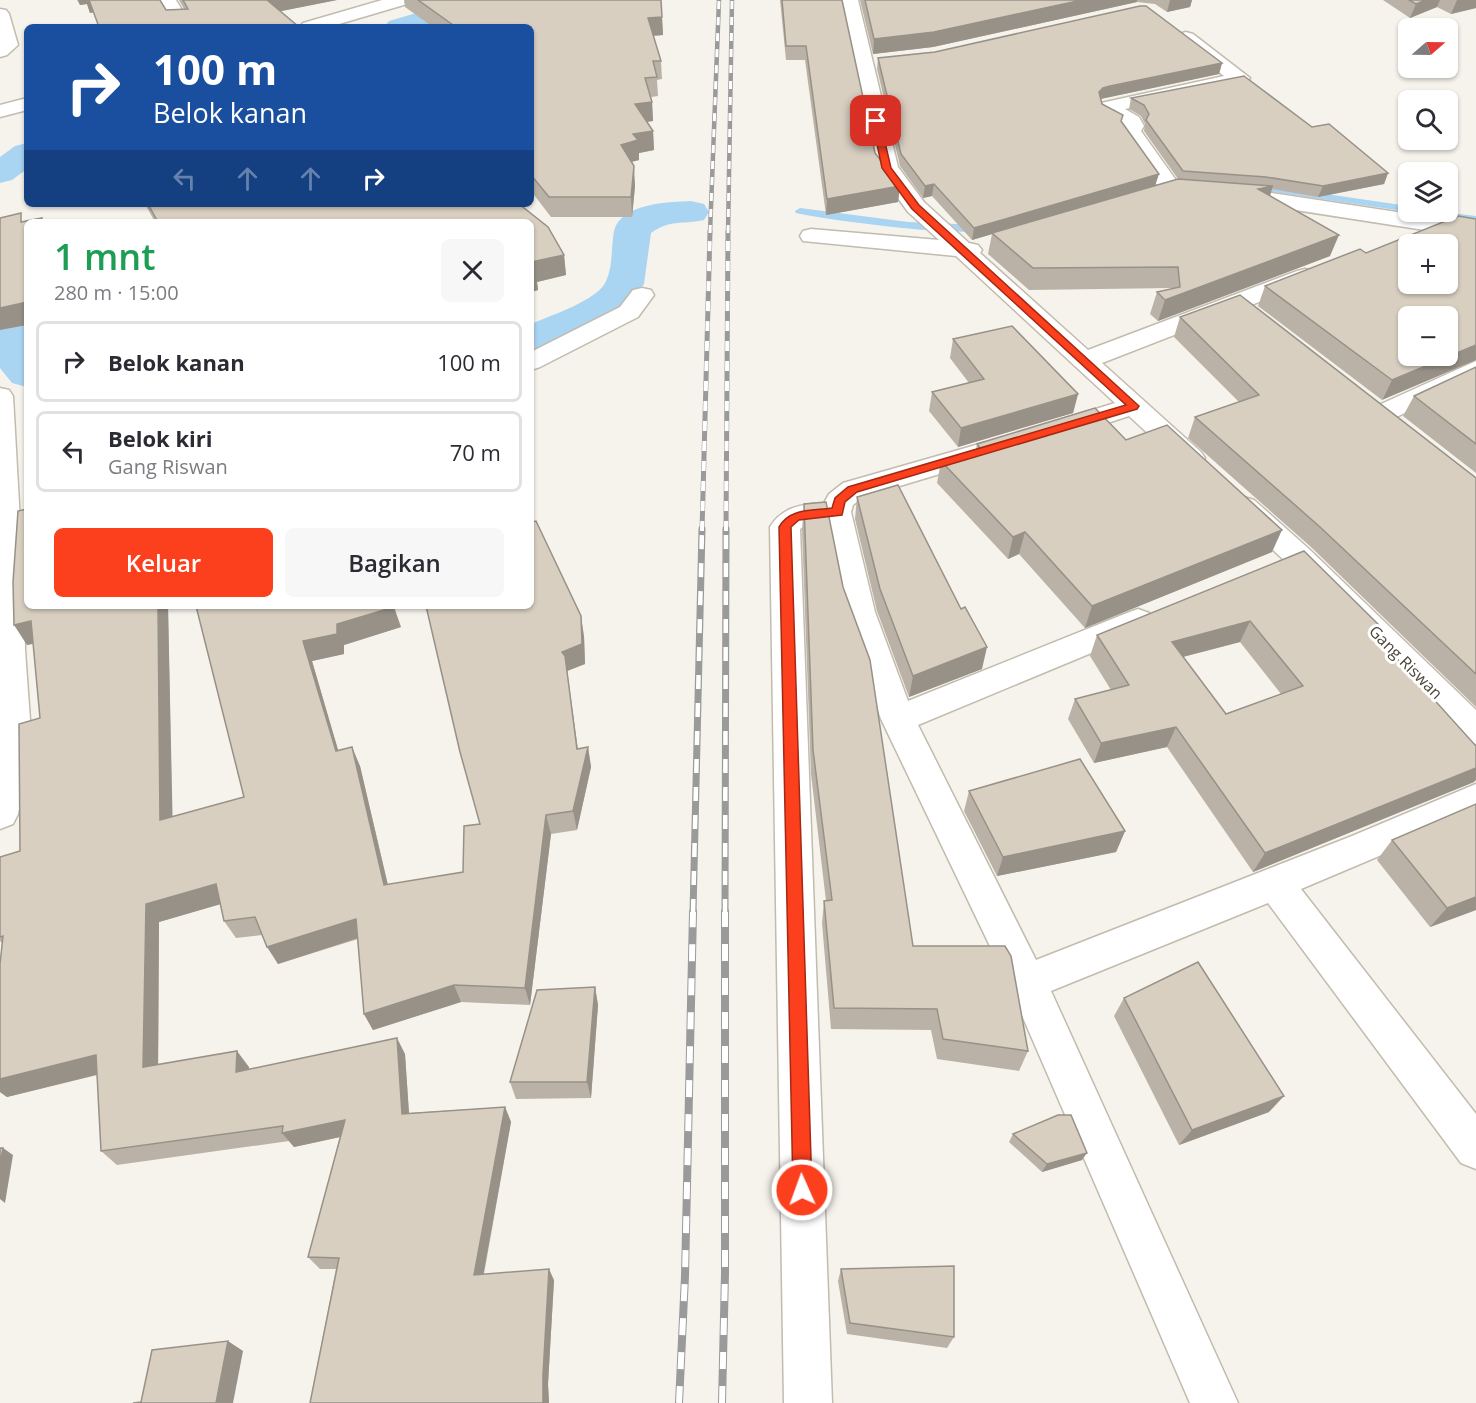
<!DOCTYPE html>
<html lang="id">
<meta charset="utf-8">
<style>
:root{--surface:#fff;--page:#f7f7f7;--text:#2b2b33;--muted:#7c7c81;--line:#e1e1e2;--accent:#fc3f1d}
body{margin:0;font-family:"Open Sans",sans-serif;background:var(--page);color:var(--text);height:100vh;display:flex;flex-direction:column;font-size:22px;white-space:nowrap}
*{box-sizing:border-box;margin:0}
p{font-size:20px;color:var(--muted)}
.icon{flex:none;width:33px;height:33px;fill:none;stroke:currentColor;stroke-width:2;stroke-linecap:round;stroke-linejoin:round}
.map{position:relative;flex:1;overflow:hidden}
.sheet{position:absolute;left:24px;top:219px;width:510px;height:390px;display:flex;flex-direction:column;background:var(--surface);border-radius:9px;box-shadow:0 2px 4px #0004}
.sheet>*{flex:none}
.banner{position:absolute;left:24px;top:24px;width:510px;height:183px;border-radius:9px;box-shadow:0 2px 4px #0004;background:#1a4fa0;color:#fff;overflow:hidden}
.needle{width:39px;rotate:70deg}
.fabs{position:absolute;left:1398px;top:18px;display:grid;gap:12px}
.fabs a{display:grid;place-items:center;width:60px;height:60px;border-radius:9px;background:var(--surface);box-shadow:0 2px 4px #0004;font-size:30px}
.pin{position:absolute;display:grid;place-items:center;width:51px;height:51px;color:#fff;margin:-26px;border-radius:12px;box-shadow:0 3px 9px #0006}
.me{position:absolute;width:66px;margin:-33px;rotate:358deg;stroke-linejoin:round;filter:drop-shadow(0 0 4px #0008)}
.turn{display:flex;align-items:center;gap:21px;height:126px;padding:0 30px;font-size:27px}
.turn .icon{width:78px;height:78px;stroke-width:2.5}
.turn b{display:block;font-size:42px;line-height:51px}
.lanes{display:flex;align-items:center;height:57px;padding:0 30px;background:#0003;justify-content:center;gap:30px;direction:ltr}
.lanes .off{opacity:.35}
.round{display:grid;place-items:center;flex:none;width:63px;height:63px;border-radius:9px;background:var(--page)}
.summary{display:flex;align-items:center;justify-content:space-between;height:102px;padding:0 30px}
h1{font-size:36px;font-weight:600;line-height:45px;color:#1e9e55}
.button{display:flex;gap:12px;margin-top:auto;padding:12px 30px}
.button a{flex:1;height:69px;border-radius:9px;background:var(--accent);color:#fff;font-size:24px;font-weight:600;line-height:69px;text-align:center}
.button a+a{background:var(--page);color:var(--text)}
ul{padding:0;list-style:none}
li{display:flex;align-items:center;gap:18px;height:81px;margin:0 12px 9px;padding:0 18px;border:3px solid var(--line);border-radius:9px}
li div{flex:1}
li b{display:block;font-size:22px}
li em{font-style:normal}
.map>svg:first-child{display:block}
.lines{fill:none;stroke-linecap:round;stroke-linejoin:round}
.stream{fill:#a9d4f2;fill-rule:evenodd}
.canal{fill:#a9d4f2;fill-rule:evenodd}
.minor-casing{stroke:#c2bbae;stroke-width:3}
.minor{fill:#fff;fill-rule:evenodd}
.rail-far3-casing{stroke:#9a9a9a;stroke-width:4.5}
.rail-far2-casing{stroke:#9a9a9a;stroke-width:5}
.rail-far1-casing{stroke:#9a9a9a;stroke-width:7}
.rail-casing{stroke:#9a9a9a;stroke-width:8}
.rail-far3{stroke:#fff;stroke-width:3;stroke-dasharray:8;stroke-linecap:butt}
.rail-far2{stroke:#fff;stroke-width:4;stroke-dasharray:10;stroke-linecap:butt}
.rail-far1{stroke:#fff;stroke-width:4.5;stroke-dasharray:14;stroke-linecap:butt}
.rail{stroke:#fff;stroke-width:6;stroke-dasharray:17;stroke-linecap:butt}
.wall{fill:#bab2a6;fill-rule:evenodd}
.shaded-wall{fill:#979187}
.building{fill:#d8cfc1;stroke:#979187;stroke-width:1.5;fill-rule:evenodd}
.route{fill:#fc3f1d;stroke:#a42913;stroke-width:1.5}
.labels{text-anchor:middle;stroke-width:6;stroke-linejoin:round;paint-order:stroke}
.far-street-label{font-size:16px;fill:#4b4439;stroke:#fff}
</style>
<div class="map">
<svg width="1476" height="1403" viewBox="0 0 1476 1403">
<rect width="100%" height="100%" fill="#f6f3ec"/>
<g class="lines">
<g class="stream">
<polygon points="1251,183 1408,206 1410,212 1247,188 1247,184"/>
<path d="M800,208L908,222L982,225L987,228C972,240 822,219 796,213L795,211Z"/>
<polygon points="1420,212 1444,212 1476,216 1476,222 1425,215"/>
</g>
<g class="canal">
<polygon points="461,0 506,0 502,6 430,27 384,27 389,21"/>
<polygon points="27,143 27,169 12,180 0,183 0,157 15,146"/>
<path d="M691,201L704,204L709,212L704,220C681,225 671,219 651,233L644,284L623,311L545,347L531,351V324C549,316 599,300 606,281C613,267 611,247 614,231C621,203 669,202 691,201Z"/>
<path d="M0,228L13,231C33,260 27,350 27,387L12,383L0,368Z"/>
</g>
<g class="minor-casing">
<g id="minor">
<polygon points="158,0 176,0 192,27 174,27"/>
<polygon points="382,0 410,0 407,4 329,27 300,27 303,23"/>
<polygon points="840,0 858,0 898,167 924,202 969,243 978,245 982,250 980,253 1088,350 1297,271 1305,269 1313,271 1317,276 1313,281 1102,363 1201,452 1205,458 1201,464 1191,467 1181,464 1129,416 1061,438 1051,435 1047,429 1051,423 1115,403 956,256 803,241 800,236 803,231 811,229 939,240 908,212 876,168"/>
<polygon points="0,9 6,10 9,14 18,45 7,55 0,57"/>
<polygon points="1186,32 1193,34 1250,78 1247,82 1125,109 1139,117 1144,126 1141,131 1183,190 1180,195 1172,197 1164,195 1120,131 1123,125 1101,113 1098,107 1101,103 1224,76 1179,42 1177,38 1179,34"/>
<polygon points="27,98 27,110 0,117 0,105"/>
<polygon points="1232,187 1476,224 1476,238 1224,199 1221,194 1224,189"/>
<polygon points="642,288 651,290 654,295 638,317 540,367 531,370 531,352 620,307 633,290"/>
<polygon points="1476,361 1476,379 1388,421 1379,423 1370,421 1366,415 1370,409"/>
<polygon points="0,388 9,390 13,396 24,593 25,650 32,748 18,814 13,824 0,829"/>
<path d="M983,443L993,446L997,452L993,458L863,497L853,505L851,512L875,612L908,701L1127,613L1138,609L1149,613L1154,621L1149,629L918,725L1036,960L1352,836L1476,784V815L1301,889L1476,1114V1169L1461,1163L1268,903L1051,991L1238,1403H1190L1011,990L881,719L843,612L825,523L807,524L800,529L832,1403H784L770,527C782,507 802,504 824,503L829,494L843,483Z"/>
<polygon points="1244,497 1254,500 1309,549 1476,710 1476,744 1464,740 1287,563 1234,514 1230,507 1234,500"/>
</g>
</g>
<use href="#minor" class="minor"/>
<g class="rail-far3-casing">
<g id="rail-far3">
<polyline points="710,233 719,0"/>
<polyline points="728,233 732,0"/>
</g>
</g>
<g class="rail-far2-casing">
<g id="rail-far2">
<polyline points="702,531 710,231"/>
<polyline points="726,531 728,231"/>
</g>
</g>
<g class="rail-far1-casing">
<g id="rail-far1">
<polyline points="693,913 702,529"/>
<polyline points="725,913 726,529"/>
</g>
</g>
<g class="rail-casing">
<g id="rail">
<polyline points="679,1403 685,1276 693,912"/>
<polyline points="722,1403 725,1273 725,912"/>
</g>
</g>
<use href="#rail-far3" class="rail-far3"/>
<use href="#rail-far2" class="rail-far2"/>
<use href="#rail-far1" class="rail-far1"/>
<use href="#rail" class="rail"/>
</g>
<g class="wall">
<polygon points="77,0 160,0 166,10 184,9 179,0 337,0 280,11 90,13 87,4 80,5"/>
<polygon points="404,0 661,0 663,35 653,36 661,61 662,79 657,80 658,96 651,97 652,102 653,121 647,122 653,131 654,150 639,153 639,160 631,162 635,186 632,217 551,217 531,191 531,27 433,27 405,7"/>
<polygon points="780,0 842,0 875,153 900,186 898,202 826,215 805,60 786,60"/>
<polygon points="860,0 1192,0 1190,7 1167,12 1155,4 1137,2 933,47 873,54"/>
<polygon points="1383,0 1476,0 1476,8 1451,14 1437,7 1410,18"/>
<polygon points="878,58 1222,63 1219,74 1101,99 1102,104 1121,121 1155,185 1178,179 1144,131 1145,124 1141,116 1129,109 1131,98 1312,127 1388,173 1384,184 1318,197 1272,189 1270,196 1330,256 1158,321 1150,314 1157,292 1172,289 1171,288 1029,290 988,254 992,234 972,240 932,196 923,198 900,166 877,69"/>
<polygon points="145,204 519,204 548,227 564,255 566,275 537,282 538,290 531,292 531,222 155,222"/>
<polygon points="1476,219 1382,400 1258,306 1265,286 1366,253"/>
<polygon points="1180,317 1476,478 1476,707 1311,547 1188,438 1195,417 1239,402 1174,337"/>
<polygon points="953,339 1078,394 1073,413 958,447 929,411 932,392 969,383 950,358"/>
<polygon points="1476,367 1476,473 1403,416 1414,396"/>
<polygon points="1126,440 1272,552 1085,628 1019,554 1008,559 937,483 941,461 975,455 977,444"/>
<polygon points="857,497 961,609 982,669 909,697 877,611 855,519"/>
<polygon points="804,504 913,946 1028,1051 1019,1071 937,1059 931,1030 831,1029 822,923 824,901 826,901 811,774 802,530"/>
<path d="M1304,551L1375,634L1474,782L1253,872L1167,747L1094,763L1068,719L1075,699L1111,690L1090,656L1097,635ZM1240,642L1281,694L1226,714L1183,657Z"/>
<polygon points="27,606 168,606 172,817 244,797 196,606 401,627 344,645 344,654 312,661 338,751 360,766 388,885 463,872 480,824 584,636 585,664 567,671 578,749 588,747 591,767 577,830 551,834 530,1005 461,1002 373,1030 364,1014 358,939 278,964 262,935 236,938 224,921 220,904 159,922 158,1064 249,1067 249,1070 405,1054 409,1113 505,1107 511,1122 484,1274 554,1280 548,1384 549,1403 310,1403 336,1269 320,1269 308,1257 340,1137 294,1147 289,1141 117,1165 101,1151 97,1075 7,1097 0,1092 0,964 2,943 0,941 0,857 20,851 40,718 33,644 27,645"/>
<polygon points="969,791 1125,831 1116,852 997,876 964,811"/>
<polygon points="1392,840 1476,910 1430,927 1377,860"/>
<polygon points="595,987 598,1005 591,1098 516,1099 510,1082"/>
<polygon points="1124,998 1269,1112 1179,1145 1114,1016"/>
<polygon points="1013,1134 1082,1160 1042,1172 1009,1142"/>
<polygon points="841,1269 954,1337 947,1348 847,1334 838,1281"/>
</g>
<g class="shaded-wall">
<polygon points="78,0 89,0 93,12 90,13 87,4 80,5"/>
<polygon points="263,0 337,0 267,14"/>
<polygon points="1082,0 1137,0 1137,2 933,47 873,54 874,39"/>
<polygon points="1170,0 1192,0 1190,7 1167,12"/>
<polygon points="1426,0 1440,0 1437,7 1410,18 1416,4"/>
<polygon points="1457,0 1476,0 1476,8 1451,14"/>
<polygon points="662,17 663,35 649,36 648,18"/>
<polygon points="1222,63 1219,74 1100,99 1099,92 1103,88"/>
<polygon points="652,102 653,121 636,123 635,104"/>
<polygon points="653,131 654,150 639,153 639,160 623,164 621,145 633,134"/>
<polygon points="634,166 635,186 632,217 631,197"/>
<polygon points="1388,173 1384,184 1318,197 1323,186"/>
<polygon points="1159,174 1155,186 972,240 974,228"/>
<polygon points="934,184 932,196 923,198 925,186"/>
<polygon points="900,186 898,202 826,215 827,199"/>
<polygon points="1273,186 1266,207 1258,189"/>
<polygon points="1339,235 1330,256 1158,321 1165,300"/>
<polygon points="564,255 566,275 537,282 538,290 531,292 531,262"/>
<polygon points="27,302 27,325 0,330 0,308"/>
<polygon points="1476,345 1476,360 1382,400 1392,380"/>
<polygon points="1078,394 1073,413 958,447 961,428"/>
<polygon points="1282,530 1272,552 1085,628 1092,606"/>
<polygon points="1025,532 1019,554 1008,559 1013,537"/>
<polygon points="158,606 168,606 173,839 160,820"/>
<polygon points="394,607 401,627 344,645 344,654 312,661 344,770 336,751 303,641 337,624"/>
<polygon points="581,616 584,636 585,664 567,671 580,769 562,652"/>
<polygon points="31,621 44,641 27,645 14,625"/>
<polygon points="1250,621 1240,642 1163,662 1172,642"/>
<polygon points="987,647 982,669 909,697 913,676"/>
<polygon points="1176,727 1167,747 1094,763 1101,743"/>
<polygon points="352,747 360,766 392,903 384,885"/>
<polygon points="588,747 591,767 577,830 573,811"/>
<polygon points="1476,768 1476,780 1474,782 1253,872 1265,853"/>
<polygon points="546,815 551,834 530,1005 525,988"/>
<polygon points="1125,831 1116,852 997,876 1003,857"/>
<polygon points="216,884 228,902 159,922 158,1082 143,1067 146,904"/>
<polygon points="1476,897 1476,910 1430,927 1447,908"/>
<polygon points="356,919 364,936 278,964 267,947"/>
<polygon points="454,985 461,1002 373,1030 364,1014"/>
<polygon points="595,987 598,1005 591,1098 587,1082"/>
<polygon points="397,1038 405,1054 410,1129 402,1114"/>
<polygon points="237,1051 249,1067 248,1088 236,1072"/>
<polygon points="96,1055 112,1071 7,1097 0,1092 0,1079"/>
<polygon points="1284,1096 1269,1112 1179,1145 1192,1130"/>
<polygon points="505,1107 511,1122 481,1287 474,1275"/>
<polygon points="345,1120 354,1134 294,1147 282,1133"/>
<polygon points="3,1148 13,1155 5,1203 0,1199 0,1164"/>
<polygon points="1087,1153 1082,1160 1042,1172 1047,1164"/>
<polygon points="549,1269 554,1280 548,1384 549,1403 543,1403 543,1375"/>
<polygon points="228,1341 243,1351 233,1403 216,1403"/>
</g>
<g class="building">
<polygon points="89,0 160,0 166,10 188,9 183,0 267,0 299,27 99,27"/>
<polygon points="418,0 661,0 662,17 648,18 661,61 653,61 657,77 645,78 652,102 635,104 653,131 633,134 638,140 621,145 634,166 631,197 549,197 531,175 531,27 456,27"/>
<polygon points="782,0 842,0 875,153 900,186 827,199 806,46 786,46"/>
<polygon points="865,0 1082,0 934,32 874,39"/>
<polygon points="1409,0 1426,0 1416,4"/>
<polygon points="1140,6 1146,6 1222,63 1110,86 1103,88 1099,92 1102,104 1123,115 1121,121 1159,174 974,228 934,184 925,186 901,154 878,58 935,52"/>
<polygon points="1244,76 1312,127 1329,124 1388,173 1323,186 1266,177 1183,171 1146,120 1149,114 1144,105 1131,98"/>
<polygon points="1178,179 1273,186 1258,189 1339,235 1165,300 1157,292 1180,287 1178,267 1033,268 992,233"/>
<polygon points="148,204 519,204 548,227 564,255 531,262 535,270 531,271 531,222 158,222"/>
<polygon points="21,213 21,222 42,218 42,222 27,222 27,302 0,308 0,218"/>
<path d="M1458,216L1476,219V345L1392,380L1265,286L1360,249L1366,253ZM1408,244H1448V284H1408ZM1408,316H1448V356H1408Z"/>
<polygon points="1240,295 1476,478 1476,674 1320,527 1195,417 1259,395 1180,317"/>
<polygon points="1012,326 1078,394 961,428 932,392 984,379 953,339"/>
<polygon points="1476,367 1476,444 1414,396"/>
<polygon points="1095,408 1126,440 1167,425 1282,530 1092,606 1025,532 1013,537 941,461 984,453 977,444"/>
<polygon points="898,485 961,609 965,607 987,647 913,676 880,589 857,497"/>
<polygon points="826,502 843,587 870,660 913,946 1005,946 1011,956 1028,1051 943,1039 937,1009 834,1008 824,901 832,900 813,750 804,504"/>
<polygon points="27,509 27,606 158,606 160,820 244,797 196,606 394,606 394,607 337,624 337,634 303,641 336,751 352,747 384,885 463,872 464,826 480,824 460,752 426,606 531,606 531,522 536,521 581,616 582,644 562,652 565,656 577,749 588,747 573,811 546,815 525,988 454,985 364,1014 356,919 267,947 255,917 224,921 216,884 146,904 143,1067 237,1051 236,1072 397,1038 402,1114 505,1107 474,1275 549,1269 543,1375 543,1403 310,1403 339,1258 308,1257 345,1120 282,1133 283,1126 101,1151 96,1055 0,1079 0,964 3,936 0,937 0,857 20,851 19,724 40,718 31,621 14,625 13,582 18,511"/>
<path d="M1304,551L1380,626L1374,633L1476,746V768L1265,853L1176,727L1101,743L1075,699L1129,685L1097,635ZM1250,621L1303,686L1226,714L1172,642Z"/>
<polygon points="1080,759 1125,831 1003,857 969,791"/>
<polygon points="1476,804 1476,897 1447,908 1392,840"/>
<polygon points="1198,962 1284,1096 1192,1130 1124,998"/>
<polygon points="595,987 587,1082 510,1082 537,990"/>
<polygon points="1058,1115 1071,1115 1087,1153 1047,1164 1013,1134"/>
<polygon points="0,1148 3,1148 0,1164"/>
<polygon points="954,1266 954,1337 850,1323 841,1269"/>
<polygon points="228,1341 216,1403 133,1403 141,1402 152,1350"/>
</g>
<path class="route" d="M876,119L880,121L891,168L919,205L1139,406L1137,409L857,492L845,502L842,515L799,520L791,527L812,1190L809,1196L802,1199L796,1196L793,1190L779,527C790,508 812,511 832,508L835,498L848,487L1126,405L912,209L882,168L872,121Z"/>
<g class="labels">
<g class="far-street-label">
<text transform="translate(1406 662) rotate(45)" y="6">Gang Riswan</text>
</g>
</g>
</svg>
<div class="fabs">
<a><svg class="needle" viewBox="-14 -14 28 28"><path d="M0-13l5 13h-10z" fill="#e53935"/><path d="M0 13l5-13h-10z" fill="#7c7c81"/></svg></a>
<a><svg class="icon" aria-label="search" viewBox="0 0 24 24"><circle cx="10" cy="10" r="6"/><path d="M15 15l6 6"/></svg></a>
<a><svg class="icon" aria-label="layers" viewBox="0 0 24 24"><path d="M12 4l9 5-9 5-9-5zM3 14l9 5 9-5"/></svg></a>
<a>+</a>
<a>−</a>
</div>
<div class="pin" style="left:876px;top:121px;background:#d93025"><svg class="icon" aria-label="arrive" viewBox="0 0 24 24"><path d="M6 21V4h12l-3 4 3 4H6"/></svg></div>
<svg class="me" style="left:802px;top:1190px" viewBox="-20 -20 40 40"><circle r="17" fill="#fc3f1d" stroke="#fff" stroke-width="3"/><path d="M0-11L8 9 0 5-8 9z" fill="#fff"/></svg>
<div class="banner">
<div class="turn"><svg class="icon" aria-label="right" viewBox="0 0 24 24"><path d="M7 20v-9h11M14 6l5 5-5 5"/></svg><div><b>100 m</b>Belok kanan</div></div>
<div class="lanes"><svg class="icon off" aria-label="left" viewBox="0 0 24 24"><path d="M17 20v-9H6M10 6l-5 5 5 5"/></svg><svg class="icon off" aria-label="ahead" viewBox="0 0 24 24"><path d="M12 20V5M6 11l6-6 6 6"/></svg><svg class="icon off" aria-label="ahead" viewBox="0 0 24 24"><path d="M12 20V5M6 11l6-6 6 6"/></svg><svg class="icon" aria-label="right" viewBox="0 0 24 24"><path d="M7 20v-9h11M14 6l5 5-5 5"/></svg></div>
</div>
<section class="sheet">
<div class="summary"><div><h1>1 mnt</h1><p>280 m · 15:00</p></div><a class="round"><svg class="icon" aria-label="close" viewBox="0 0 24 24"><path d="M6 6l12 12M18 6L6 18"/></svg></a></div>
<ul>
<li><svg class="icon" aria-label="right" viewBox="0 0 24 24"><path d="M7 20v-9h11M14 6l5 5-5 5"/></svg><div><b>Belok kanan</b></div><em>100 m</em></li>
<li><svg class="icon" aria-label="left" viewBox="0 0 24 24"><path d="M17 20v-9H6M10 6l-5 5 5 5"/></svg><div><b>Belok kiri</b><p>Gang Riswan</p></div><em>70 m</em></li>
</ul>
<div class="button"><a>Keluar</a><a>Bagikan</a></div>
</section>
</div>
